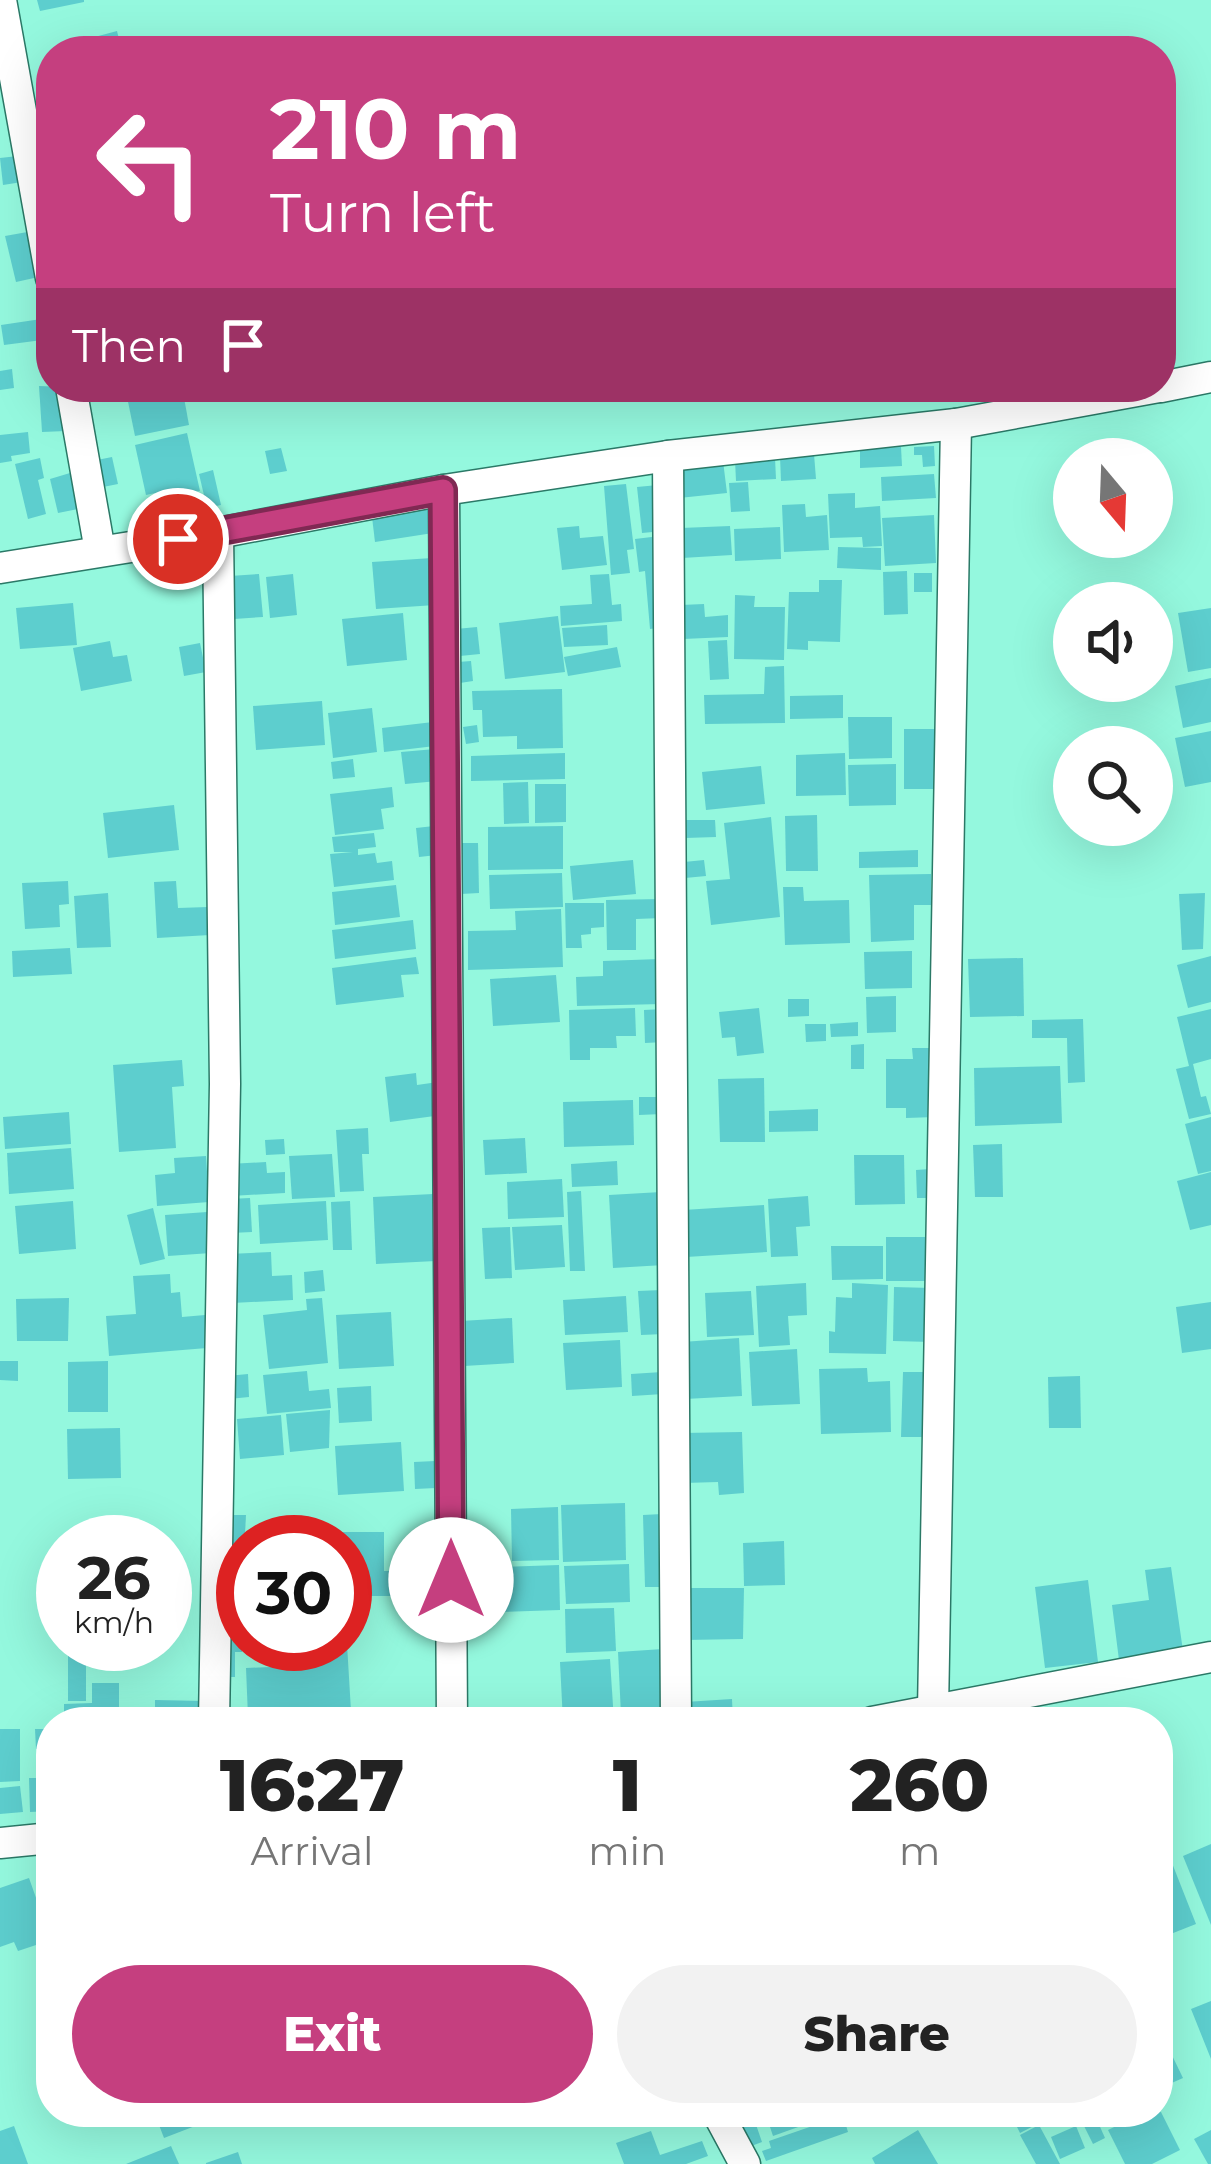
<!DOCTYPE html>
<style>
:root{--surface:#fff;--page:#f2f2f2;--text:#222;--muted:#767676;--accent:#c53f7f}
body{margin:0;font-family:Montserrat,sans-serif;background:var(--page);color:var(--text);height:100vh;display:flex;flex-direction:column;font-size:45px;white-space:nowrap}
*{box-sizing:border-box;margin:0}
p{font-size:39px;color:var(--muted)}
.icon{flex:none;width:66px;height:66px;fill:none;stroke:currentColor;stroke-width:2;stroke-linecap:round;stroke-linejoin:round}
.map{position:relative;flex:1;overflow:hidden}
.side{position:absolute;left:36px;top:1707px;width:1137px;height:420px;display:flex;flex-direction:column;background:var(--surface);border-radius:48px;box-shadow:0 12px 48px #0002}
.side>*{flex:none}
.banner{position:absolute;left:36px;top:36px;width:1140px;height:366px;border-radius:48px;box-shadow:0 12px 48px #0002;background:#c53f7f;color:#fff;overflow:hidden}
.needle{width:78px;rotate:161deg}
.buttons{position:absolute;left:1053px;top:438px;display:grid;gap:24px}
.buttons a{display:grid;place-items:center;width:120px;height:120px;border-radius:50%;background:var(--surface);box-shadow:0 12px 48px #0002;font-size:60px}
.speed{position:absolute;left:36px;top:1515px;display:flex;gap:24px;font-size:60px;font-weight:700;text-align:center}
.speed>*{display:grid;place-content:center;width:156px;height:156px;border-radius:50%;background:var(--surface);box-shadow:0 12px 48px #0002;line-height:1}
.speed small{font-size:30px;font-weight:400}
.speed .limit{border:18px solid #d22;background:#fff;color:#111}
.pin{position:absolute;display:grid;place-items:center;width:102px;height:102px;color:#fff;margin:-51px;border:6px solid #fff;border-radius:50%;box-shadow:0 3px 12px #0007}
.me{position:absolute;width:132px;margin:-66px;rotate:0deg;stroke-linejoin:round;filter:drop-shadow(0 0 9px #0008)}
.turn{display:flex;align-items:center;gap:42px;height:252px;padding:0 36px;font-size:54px}
.turn .icon{width:156px;height:156px;stroke-width:2.5}
.turn b{display:block;font-size:84px;line-height:102px}
.then{display:flex;align-items:center;height:114px;padding:0 36px;background:#0003;gap:24px;font-size:45px}
.eta{display:flex;justify-content:space-evenly;align-items:center;height:204px;text-align:center}
.eta b{font-size:72px;font-weight:800;line-height:84px}
.button{display:flex;gap:24px;margin-top:auto;padding:24px 36px}
.button a{flex:1;height:138px;border-radius:72px;background:var(--accent);color:#fff;font-size:48px;font-weight:800;line-height:138px;text-align:center}
.button a+a{background:var(--page);color:var(--text)}
.map>svg:first-child{display:block}
.building{fill:#5dcece}
.lines{fill:none;stroke-linecap:round;stroke-linejoin:round}
.street-casing{stroke:#2b7967;stroke-width:33}
.street{stroke:#fff;stroke-width:30}
.route-casing{stroke:#802953;stroke-width:30}
.route{stroke:#c53f7f;stroke-width:21}
</style>
<div class="map">
<svg width="1211" height="2164" viewBox="0 0 1211 2164">
<rect width="100%" height="100%" fill="#94f8de"/>
<g class="building">
<polygon points="37,0 84,0 84,2 40,11"/>
<polygon points="117,31 122,51 95,51 91,38"/>
<polygon points="18,156 22,182 3,185 0,158"/>
<polygon points="33,231 43,276 16,282 5,236"/>
<polygon points="48,318 50,339 4,345 1,325"/>
<polygon points="12,369 14,388 0,390 0,371"/>
<polygon points="39,386 64,387 66,431 42,432"/>
<polygon points="88,387 112,387 113,397 89,399"/>
<polygon points="125,387 182,387 189,425 135,436"/>
<polygon points="28,432 30,453 11,456 12,461 0,463 0,435"/>
<polygon points="187,433 200,491 180,495 178,488 146,495 135,445"/>
<polygon points="934,446 935,466 923,467 922,455 914,455 914,447"/>
<polygon points="901,447 902,466 860,468 860,449"/>
<polygon points="281,448 287,471 270,474 265,451"/>
<polygon points="814,454 816,479 781,481 780,456"/>
<polygon points="112,457 118,484 103,487 97,460"/>
<polygon points="40,458 44,478 38,480 46,514 28,519 15,464"/>
<polygon points="775,458 776,479 736,481 735,460"/>
<polygon points="723,461 727,493 679,498 676,466"/>
<polygon points="213,470 221,505 207,508 199,474"/>
<polygon points="70,473 78,509 58,513 50,479"/>
<polygon points="934,474 936,498 882,501 881,477"/>
<polygon points="748,482 750,511 731,512 729,483"/>
<polygon points="626,484 634,549 627,550 630,573 611,575 604,486"/>
<polygon points="658,485 663,531 642,533 637,487"/>
<polygon points="855,493 855,508 880,506 882,546 863,547 862,537 830,538 828,494"/>
<polygon points="805,504 806,517 827,515 829,550 784,552 782,505"/>
<polygon points="430,509 433,533 375,542 372,517"/>
<polygon points="934,515 936,563 885,566 882,518"/>
<polygon points="579,526 580,538 603,536 607,565 562,570 557,528"/>
<polygon points="730,526 732,555 682,558 681,528"/>
<polygon points="780,527 781,559 735,561 734,529"/>
<polygon points="660,536 665,627 650,629 645,571 639,572 635,539"/>
<polygon points="838,547 881,548 881,570 837,568"/>
<polygon points="432,558 435,605 376,609 372,562"/>
<polygon points="907,571 908,614 884,615 883,572"/>
<rect x="914" y="573" width="18" height="19"/>
<polygon points="259,574 263,617 234,619 230,576"/>
<polygon points="293,574 297,615 270,618 266,577"/>
<polygon points="609,574 612,605 621,604 622,621 561,626 560,606 592,604 590,575"/>
<polygon points="819,580 842,580 840,642 808,641 808,650 787,649 789,592 819,592"/>
<polygon points="735,595 755,596 754,607 785,607 784,660 734,659"/>
<polygon points="73,603 77,645 20,649 16,608"/>
<polygon points="704,604 705,617 728,615 728,637 683,639 681,605"/>
<polygon points="1211,608 1211,668 1188,672 1178,613"/>
<polygon points="403,613 407,660 347,666 342,619"/>
<polygon points="558,616 565,672 505,679 499,623"/>
<polygon points="607,625 608,645 564,647 562,628"/>
<polygon points="477,627 480,654 460,656 456,629"/>
<polygon points="727,640 729,679 710,680 708,641"/>
<polygon points="110,641 113,657 127,655 132,681 81,691 73,648"/>
<polygon points="200,643 206,672 184,676 179,647"/>
<polygon points="617,647 621,667 568,676 564,657"/>
<polygon points="471,661 473,681 460,683 458,662"/>
<polygon points="784,666 785,723 705,724 704,695 764,694 765,667"/>
<polygon points="1211,678 1211,722 1183,728 1175,686"/>
<polygon points="562,689 563,748 517,749 517,736 483,737 482,710 473,710 472,691"/>
<polygon points="843,695 843,718 790,719 790,696"/>
<polygon points="322,701 325,745 256,750 253,706"/>
<polygon points="372,708 377,752 333,758 328,713"/>
<polygon points="848,717 892,717 892,758 849,759"/>
<polygon points="433,722 435,746 384,752 382,728"/>
<polygon points="477,725 479,742 466,744 463,727"/>
<polygon points="904,729 934,729 935,789 904,789"/>
<polygon points="1211,731 1211,782 1185,787 1175,738"/>
<polygon points="435,749 438,781 405,784 401,752"/>
<polygon points="565,753 565,779 471,781 471,756"/>
<polygon points="845,753 846,795 796,796 796,755"/>
<polygon points="353,759 355,777 333,779 331,762"/>
<polygon points="896,764 896,805 849,806 848,765"/>
<polygon points="761,766 765,804 706,810 702,772"/>
<polygon points="528,782 529,823 504,824 503,783"/>
<polygon points="535,784 566,784 566,822 535,823"/>
<polygon points="392,787 394,807 381,809 384,829 335,835 330,794"/>
<polygon points="174,805 179,850 108,858 103,813"/>
<polygon points="817,815 818,871 786,871 785,816"/>
<polygon points="771,817 780,917 711,925 706,881 730,879 724,823"/>
<polygon points="685,820 715,820 716,837 685,838"/>
<polygon points="434,826 437,855 419,857 416,828"/>
<polygon points="563,826 563,869 488,870 488,827"/>
<polygon points="374,833 376,847 358,849 358,855 375,853 377,863 392,861 394,880 334,887 330,854 353,852 334,852 332,837"/>
<polygon points="460,843 478,843 479,893 461,894"/>
<polygon points="918,850 918,867 859,868 859,852"/>
<polygon points="633,860 636,894 573,900 570,866"/>
<polygon points="704,860 706,876 685,878 684,862"/>
<polygon points="562,873 563,907 490,909 489,875"/>
<polygon points="931,874 931,905 914,905 914,940 871,942 869,875"/>
<polygon points="68,881 69,904 59,905 60,927 25,929 22,883"/>
<polygon points="176,881 178,908 208,907 210,935 157,938 154,882"/>
<polygon points="396,885 400,917 335,925 332,892"/>
<polygon points="783,887 803,887 804,901 849,900 850,943 785,945"/>
<polygon points="108,893 111,947 77,948 74,896"/>
<polygon points="1205,893 1203,949 1182,950 1179,894"/>
<polygon points="662,899 662,918 636,919 636,950 607,950 606,900"/>
<polygon points="565,903 604,903 604,927 591,928 591,934 581,935 582,948 566,948"/>
<polygon points="561,909 563,967 468,970 468,931 516,930 515,911"/>
<polygon points="413,920 416,949 335,959 332,930"/>
<polygon points="70,948 72,974 13,977 12,951"/>
<polygon points="912,951 912,988 865,989 864,952"/>
<polygon points="1211,956 1211,1002 1188,1008 1177,965"/>
<polygon points="416,957 419,974 401,975 404,997 336,1005 332,968"/>
<polygon points="1023,958 1024,1016 970,1017 968,959"/>
<polygon points="660,959 662,1004 577,1006 576,977 603,976 603,961"/>
<polygon points="556,975 560,1022 493,1026 490,979"/>
<polygon points="896,996 896,1032 867,1033 866,997"/>
<polygon points="788,999 809,999 809,1016 788,1017"/>
<polygon points="635,1008 636,1036 616,1036 617,1048 590,1048 590,1060 570,1060 569,1010"/>
<polygon points="759,1008 764,1053 737,1056 735,1037 722,1038 719,1012"/>
<polygon points="663,1009 664,1042 645,1043 644,1010"/>
<polygon points="1211,1009 1211,1059 1193,1064 1201,1097 1206,1096 1211,1114 1189,1119 1176,1069 1189,1066 1177,1017"/>
<polygon points="1083,1019 1085,1082 1068,1083 1067,1038 1032,1038 1032,1020"/>
<polygon points="858,1022 858,1036 831,1037 830,1024"/>
<polygon points="805,1024 826,1024 826,1041 806,1042"/>
<polygon points="864,1044 864,1069 851,1069 851,1045"/>
<polygon points="912,1048 933,1048 935,1117 906,1118 906,1108 886,1108 886,1059 913,1059"/>
<polygon points="182,1060 184,1086 172,1087 176,1148 119,1152 113,1065"/>
<polygon points="1060,1066 1062,1123 975,1126 974,1068"/>
<polygon points="416,1073 417,1085 438,1082 442,1115 390,1122 385,1077"/>
<polygon points="764,1078 765,1142 720,1142 718,1079"/>
<polygon points="639,1097 662,1097 662,1114 639,1115"/>
<polygon points="633,1100 634,1145 564,1147 563,1102"/>
<polygon points="818,1109 818,1131 769,1132 769,1111"/>
<polygon points="69,1112 71,1144 5,1149 3,1117"/>
<polygon points="1211,1117 1211,1171 1198,1174 1185,1124"/>
<polygon points="368,1128 369,1154 362,1154 364,1191 340,1192 336,1130"/>
<polygon points="525,1138 527,1173 485,1175 483,1140"/>
<polygon points="284,1139 285,1154 266,1155 265,1140"/>
<polygon points="1002,1144 1003,1197 975,1197 973,1145"/>
<polygon points="71,1148 74,1189 9,1194 7,1153"/>
<polygon points="332,1154 335,1197 292,1199 289,1156"/>
<polygon points="854,1155 904,1155 905,1204 855,1205"/>
<polygon points="206,1156 209,1202 157,1206 155,1175 175,1173 174,1158"/>
<polygon points="617,1161 618,1185 572,1187 571,1164"/>
<polygon points="266,1162 267,1173 285,1172 285,1193 231,1196 229,1164"/>
<polygon points="930,1169 930,1198 917,1198 916,1170"/>
<polygon points="1211,1172 1211,1225 1190,1230 1177,1181"/>
<polygon points="562,1179 564,1217 508,1219 507,1182"/>
<polygon points="581,1191 585,1271 570,1271 567,1192"/>
<polygon points="661,1192 664,1265 613,1268 609,1195"/>
<polygon points="433,1194 436,1261 376,1264 373,1197"/>
<polygon points="808,1196 810,1226 796,1227 798,1256 771,1257 768,1199"/>
<polygon points="250,1198 252,1232 231,1233 229,1199"/>
<polygon points="73,1201 76,1249 19,1254 15,1206"/>
<polygon points="326,1201 328,1240 260,1244 258,1205"/>
<polygon points="350,1201 352,1250 333,1250 331,1202"/>
<polygon points="764,1205 767,1252 686,1257 683,1210"/>
<polygon points="153,1208 165,1259 140,1265 127,1215"/>
<polygon points="207,1212 211,1253 168,1256 165,1215"/>
<polygon points="562,1225 565,1267 515,1270 512,1227"/>
<polygon points="510,1227 512,1278 485,1279 482,1228"/>
<rect x="886" y="1237" width="42" height="44"/>
<polygon points="831,1246 883,1246 883,1279 832,1280"/>
<polygon points="271,1252 272,1276 292,1275 293,1300 232,1303 229,1254"/>
<polygon points="323,1270 325,1291 305,1293 304,1272"/>
<polygon points="170,1274 171,1293 180,1292 182,1317 205,1315 207,1348 109,1356 106,1316 136,1314 133,1276"/>
<polygon points="806,1283 807,1315 788,1316 790,1345 759,1347 756,1286"/>
<polygon points="852,1283 888,1285 886,1354 829,1353 829,1331 835,1332 836,1297 852,1298"/>
<polygon points="894,1287 932,1288 932,1342 893,1341"/>
<polygon points="662,1290 664,1334 641,1335 638,1291"/>
<polygon points="751,1291 754,1335 707,1337 705,1293"/>
<polygon points="626,1296 628,1332 565,1335 563,1300"/>
<polygon points="69,1298 68,1341 17,1341 16,1299"/>
<polygon points="322,1298 328,1363 269,1369 263,1315 307,1310 306,1299"/>
<polygon points="1211,1302 1211,1349 1182,1353 1176,1307"/>
<polygon points="391,1312 394,1366 339,1369 336,1315"/>
<polygon points="512,1318 514,1363 464,1366 461,1321"/>
<polygon points="739,1338 742,1396 685,1399 682,1342"/>
<polygon points="620,1340 622,1387 566,1390 563,1343"/>
<polygon points="797,1349 800,1404 752,1406 749,1352"/>
<polygon points="0,1361 18,1361 18,1381 0,1380"/>
<polygon points="108,1361 108,1412 68,1412 68,1362"/>
<polygon points="867,1368 868,1382 890,1381 891,1432 821,1434 819,1369"/>
<polygon points="307,1371 309,1391 329,1389 331,1408 267,1414 263,1375"/>
<polygon points="662,1372 663,1394 632,1396 631,1374"/>
<polygon points="903,1372 930,1372 929,1437 901,1437"/>
<polygon points="248,1374 249,1397 229,1399 227,1376"/>
<polygon points="1080,1376 1081,1428 1049,1428 1048,1377"/>
<polygon points="371,1386 372,1421 339,1423 337,1388"/>
<polygon points="330,1410 329,1448 290,1452 286,1414"/>
<polygon points="281,1415 284,1455 240,1459 237,1419"/>
<polygon points="120,1428 121,1478 68,1479 67,1429"/>
<polygon points="742,1432 744,1493 719,1495 718,1482 684,1483 682,1433"/>
<polygon points="401,1442 404,1491 338,1495 335,1446"/>
<polygon points="435,1461 436,1488 415,1489 414,1462"/>
<polygon points="625,1503 626,1560 563,1562 561,1505"/>
<polygon points="558,1507 559,1560 512,1561 511,1509"/>
<polygon points="662,1514 664,1587 645,1587 643,1515"/>
<polygon points="224,1515 246,1515 243,1572 224,1571"/>
<polygon points="313,1532 384,1532 384,1571 408,1571 408,1596 345,1596 345,1542 313,1542"/>
<polygon points="784,1541 785,1585 744,1586 743,1543"/>
<polygon points="629,1564 630,1602 566,1604 564,1566"/>
<polygon points="559,1565 560,1610 500,1612 499,1567"/>
<polygon points="1171,1567 1183,1651 1119,1660 1112,1605 1149,1600 1145,1570"/>
<polygon points="1088,1580 1098,1662 1045,1668 1035,1587"/>
<polygon points="685,1588 744,1588 743,1639 685,1640"/>
<polygon points="221,1604 243,1604 242,1652 235,1652 235,1677 221,1677"/>
<polygon points="614,1608 616,1651 566,1653 565,1609"/>
<polygon points="68,1644 91,1644 91,1664 86,1664 86,1701 68,1701"/>
<polygon points="313,1644 347,1644 351,1711 248,1717 246,1668 314,1665"/>
<polygon points="663,1649 666,1713 621,1715 618,1652"/>
<polygon points="610,1659 614,1722 563,1722 560,1662"/>
<polygon points="92,1683 119,1683 119,1722 64,1722 64,1704 92,1703"/>
<polygon points="732,1699 733,1722 685,1722 685,1702"/>
<polygon points="155,1700 204,1701 203,1722 132,1722 133,1710 155,1710"/>
<polygon points="0,1729 20,1729 20,1781 0,1782"/>
<polygon points="35,1729 51,1729 51,1748 36,1749"/>
<polygon points="29,1778 51,1778 51,1811 30,1812"/>
<polygon points="20,1786 23,1812 0,1814 0,1788"/>
<polygon points="1211,1844 1211,1925 1183,1856"/>
<polygon points="1170,1858 1196,1924 1158,1939 1158,1863"/>
<polygon points="29,1878 41,1912 46,1910 51,1931 36,1937 39,1944 18,1951 14,1942 0,1947 0,1888"/>
<polygon points="1211,2001 1211,2059 1191,2009"/>
<polygon points="1166,2043 1183,2078 1158,2089 1158,2047"/>
<polygon points="154,2112 220,2112 221,2116 164,2138"/>
<polygon points="765,2112 828,2112 829,2116 773,2136"/>
<polygon points="1027,2112 1061,2112 1020,2133 1013,2119"/>
<polygon points="1145,2112 1161,2112 1180,2150 1152,2164 1125,2164 1108,2130"/>
<polygon points="753,2116 762,2142 746,2148 737,2122"/>
<polygon points="1097,2120 1105,2138 1093,2144 1084,2126"/>
<polygon points="827,2121 830,2127 845,2122 848,2132 766,2161 762,2151 771,2148 769,2141"/>
<polygon points="1039,2125 1060,2164 1036,2164 1020,2135"/>
<polygon points="14,2126 28,2164 0,2164 0,2131"/>
<polygon points="1076,2126 1085,2148 1060,2159 1051,2137"/>
<polygon points="918,2130 938,2164 875,2164 872,2158"/>
<polygon points="1211,2130 1211,2164 1208,2164 1194,2139"/>
<polygon points="651,2131 660,2155 702,2141 708,2156 686,2164 624,2164 616,2143"/>
<polygon points="171,2146 179,2164 126,2164"/>
<polygon points="238,2152 242,2164 206,2164 206,2163"/>
</g>
<g class="lines">
<g class="street-casing">
<g id="street">
<polyline points="1,0 51,278"/>
<polyline points="71,387 100,551"/>
<polyline points="1161,387 1211,377"/>
<polyline points="668,456 676,1722"/>
<polyline points="444,490 452,1722"/>
<polyline points="0,568 218,533 444,490 668,456 956,424 1159,387"/>
<polyline points="933,1711 956,424"/>
<polyline points="214,1722 225,1084 218,533"/>
<polyline points="872,1722 1211,1657"/>
<polyline points="0,1843 51,1838"/>
<polyline points="717,2112 745,2164"/>
</g>
</g>
<use href="#street" class="street"/>
</g>
<g class="lines">
<g class="route-casing">
<polyline id="route" points="178,539 443,490 451,1580"/>
</g>
<use href="#route" class="route"/>
</g>
</svg>
<div class="buttons">
<a><svg class="needle" viewBox="-14 -14 28 28"><path d="M0-13l5 13h-10z" fill="#e53935"/><path d="M0 13l5-13h-10z" fill="#767676"/></svg></a>
<a><svg class="icon" aria-label="sound" viewBox="0 0 24 24"><path d="M4 9h4l5-4v14l-5-4H4zM17 9q2 3 0 6"/></svg></a>
<a><svg class="icon" aria-label="search" viewBox="0 0 24 24"><circle cx="10" cy="10" r="6"/><path d="M15 15l6 6"/></svg></a>
</div>
<div class="speed"><div>26<small>km/h</small></div><div class="limit">30</div></div>
<div class="pin" style="left:178px;top:539px;background:#d93025"><svg class="icon" aria-label="arrive" viewBox="0 0 24 24"><path d="M6 21V4h12l-3 4 3 4H6"/></svg></div>
<svg class="me" style="left:451px;top:1580px" viewBox="-20 -20 40 40"><circle r="19" fill="#fff"/><path d="M0-13L10 11 0 6-10 11z" fill="#c53f7f"/></svg>
<div class="banner">
<div class="turn"><svg class="icon" aria-label="left" viewBox="0 0 24 24"><path d="M17 20v-9H6M10 6l-5 5 5 5"/></svg><div><b>210 m</b>Turn left</div></div>
<div class="then">Then<svg class="icon" aria-label="arrive" viewBox="0 0 24 24"><path d="M6 21V4h12l-3 4 3 4H6"/></svg></div>
</div>
<section class="side">
<div class="eta">
<div><b>16:27</b><p>Arrival</p></div>
<div><b>1</b><p>min</p></div>
<div><b>260</b><p>m</p></div>
</div>
<div class="button"><a>Exit</a><a>Share</a></div>
</section>
</div>
